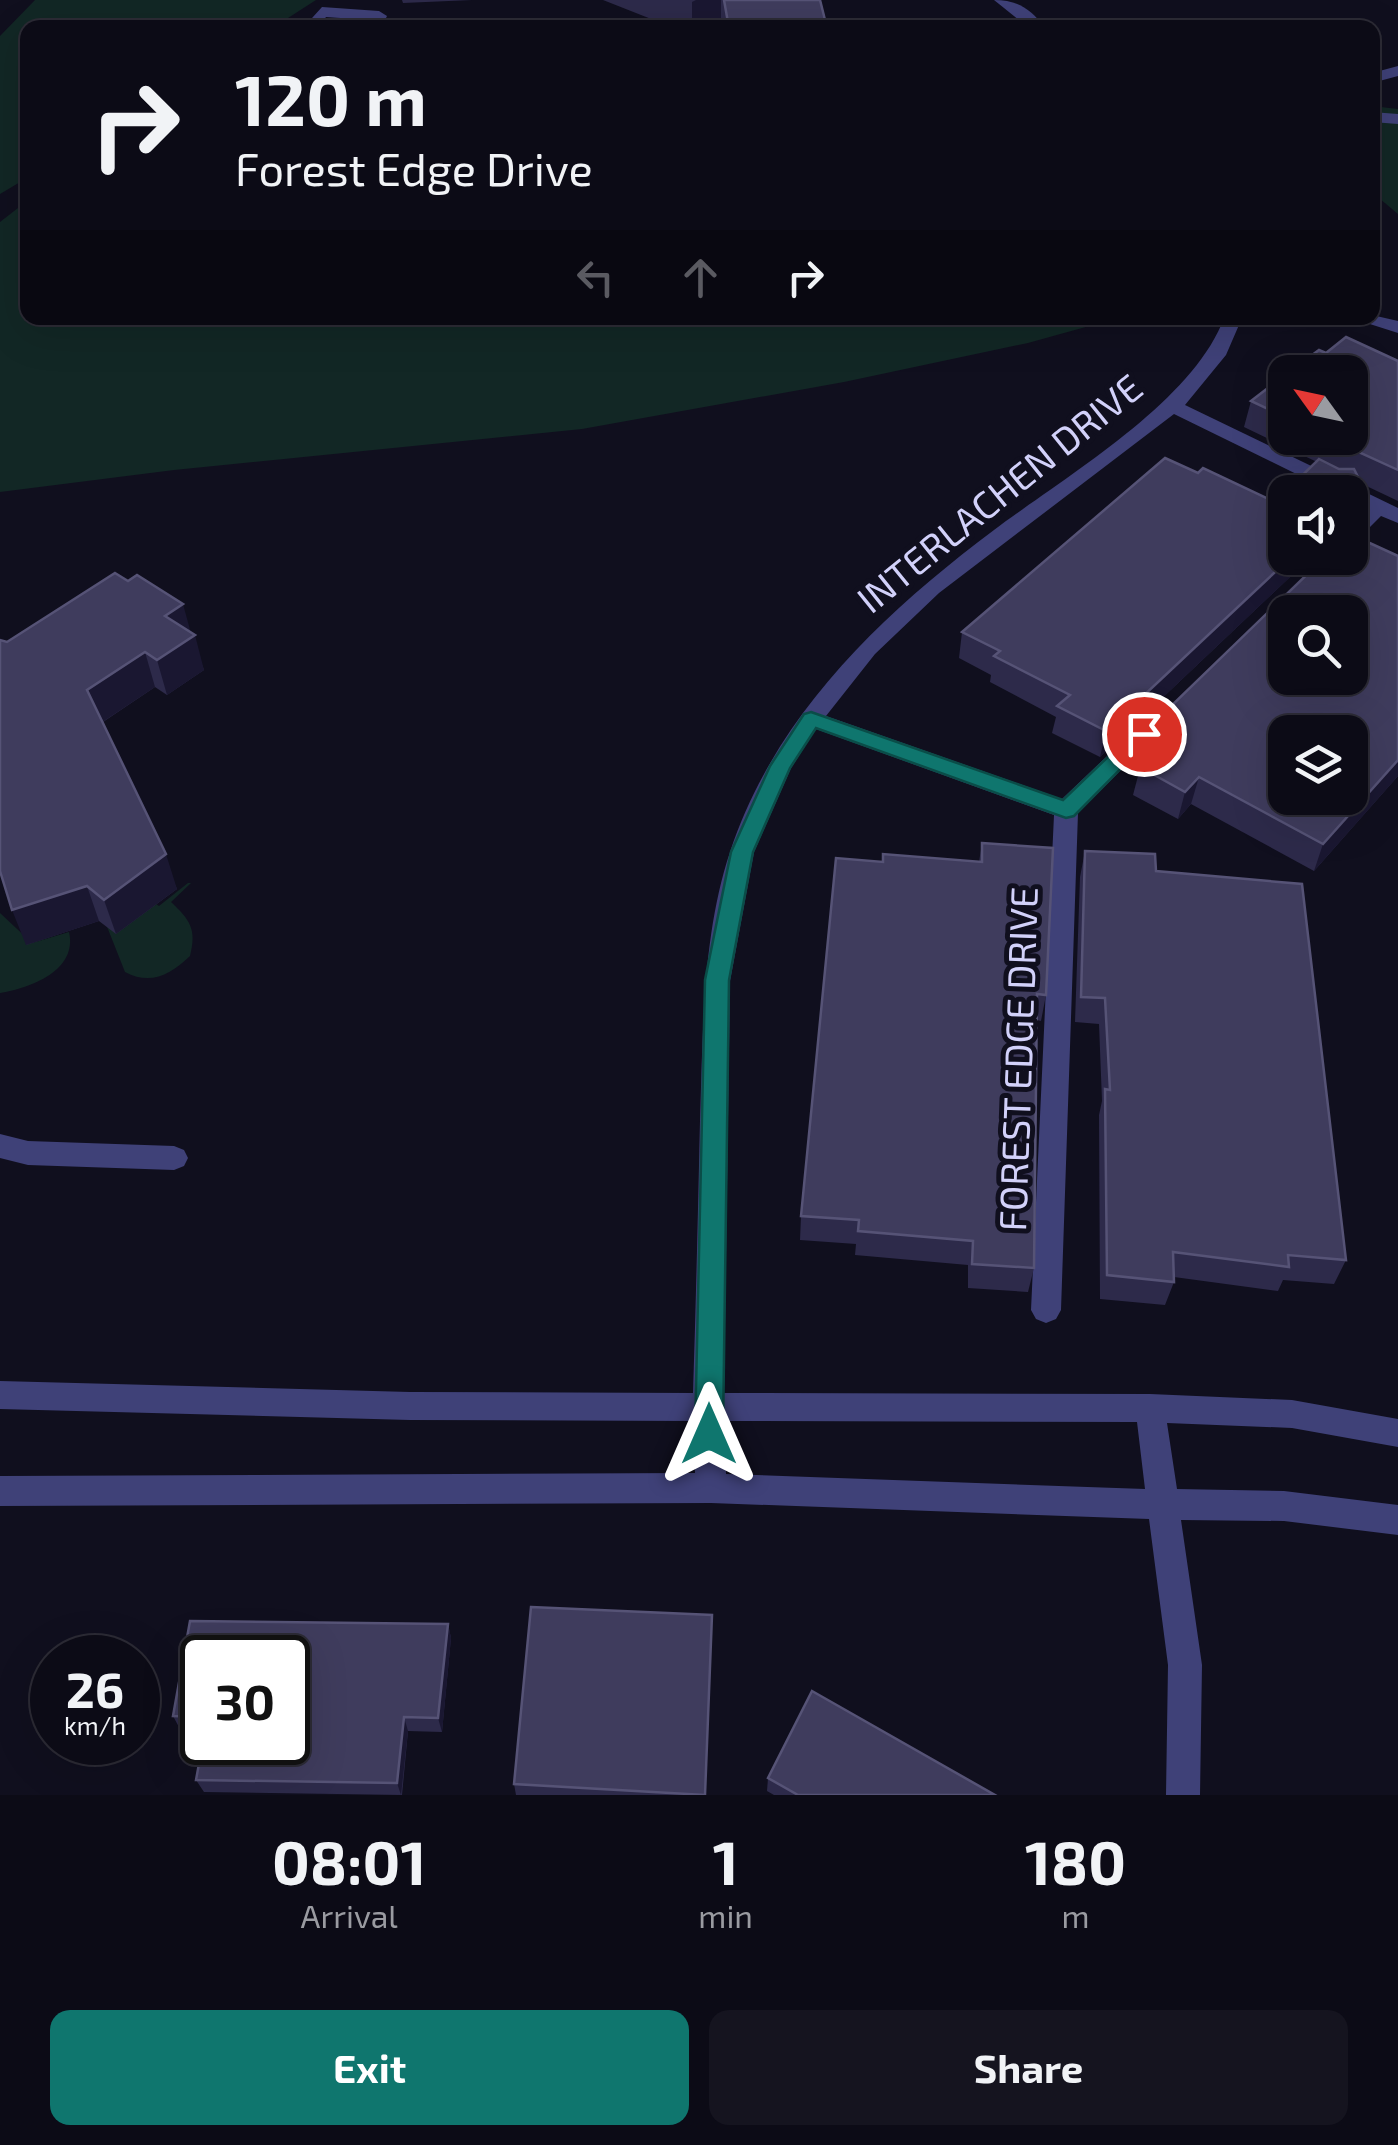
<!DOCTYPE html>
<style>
:root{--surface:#0c0b16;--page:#15141f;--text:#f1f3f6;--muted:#9a9ba1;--line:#2c2b35;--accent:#0f766e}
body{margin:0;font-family:"Exo 2",sans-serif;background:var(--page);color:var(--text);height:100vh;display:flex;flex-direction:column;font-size:38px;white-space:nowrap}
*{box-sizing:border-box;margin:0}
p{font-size:32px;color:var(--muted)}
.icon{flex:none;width:55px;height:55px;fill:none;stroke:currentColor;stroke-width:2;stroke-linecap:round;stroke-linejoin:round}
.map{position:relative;height:1795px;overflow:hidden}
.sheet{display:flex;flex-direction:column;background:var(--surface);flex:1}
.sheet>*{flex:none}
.guide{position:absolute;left:20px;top:20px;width:1360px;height:305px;border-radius:20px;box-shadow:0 10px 40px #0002,0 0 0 2px var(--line);background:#0c0b16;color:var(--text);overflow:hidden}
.needle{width:65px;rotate:303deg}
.buttons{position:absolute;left:1268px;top:355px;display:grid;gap:20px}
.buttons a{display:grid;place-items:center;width:100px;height:100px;border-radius:20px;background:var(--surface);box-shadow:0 10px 40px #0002,0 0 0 2px var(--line);font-size:50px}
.speed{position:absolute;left:30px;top:1635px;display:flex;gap:20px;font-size:50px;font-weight:700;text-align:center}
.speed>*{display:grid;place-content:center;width:130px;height:130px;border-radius:50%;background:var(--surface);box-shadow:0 10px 40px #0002,0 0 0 2px var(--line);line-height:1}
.speed small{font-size:25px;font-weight:400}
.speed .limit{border:5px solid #111;border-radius:15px;background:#fff;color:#111}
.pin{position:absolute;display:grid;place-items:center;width:85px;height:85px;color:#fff;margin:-42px;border:5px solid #fff;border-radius:50%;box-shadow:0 2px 10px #0007}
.me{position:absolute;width:110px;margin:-55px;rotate:0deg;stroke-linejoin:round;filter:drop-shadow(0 0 8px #0008)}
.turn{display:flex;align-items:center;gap:35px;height:210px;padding:0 50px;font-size:45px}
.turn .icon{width:130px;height:130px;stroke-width:2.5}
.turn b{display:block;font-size:70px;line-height:85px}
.lanes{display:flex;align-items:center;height:95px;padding:0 50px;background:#0003;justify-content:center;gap:50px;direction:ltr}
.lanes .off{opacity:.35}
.eta{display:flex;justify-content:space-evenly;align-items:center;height:170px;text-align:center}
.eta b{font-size:60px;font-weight:700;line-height:70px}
.cta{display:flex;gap:20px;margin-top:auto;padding:20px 50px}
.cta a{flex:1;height:115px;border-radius:20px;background:var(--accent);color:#fff;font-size:40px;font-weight:700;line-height:115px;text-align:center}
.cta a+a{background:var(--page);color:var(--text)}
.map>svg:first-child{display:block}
.green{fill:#122725}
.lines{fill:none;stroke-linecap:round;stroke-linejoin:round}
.minor{fill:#3f4178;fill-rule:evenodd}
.wall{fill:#2d2a4a}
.shaded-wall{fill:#1a1731}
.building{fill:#3f3c5d;stroke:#565376;stroke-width:2.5;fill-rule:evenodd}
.route{fill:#0f766e;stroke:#0a4d48;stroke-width:2.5}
.labels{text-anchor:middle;stroke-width:10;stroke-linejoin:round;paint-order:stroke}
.street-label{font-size:38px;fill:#d2d1fa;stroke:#100f1e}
</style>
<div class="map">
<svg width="1398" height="1795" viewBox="0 0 1398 1795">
<rect width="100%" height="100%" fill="#100f1e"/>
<g class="green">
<polygon points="35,0 316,0 274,27 28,28 27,178 0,194 0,36"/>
<polygon points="1372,106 1398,109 1398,214 1373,193"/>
<polygon points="27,201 28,318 1118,318 1028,343 844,382 582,429 174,470 0,492 0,222"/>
<path d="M188,883H191L171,902C190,920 197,929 190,956C171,974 151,986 125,972L102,914L142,894L159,906Z"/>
<path d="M0,913L32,943L69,932C78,970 31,988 0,993Z"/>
</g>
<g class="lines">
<g class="minor">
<path d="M994,0C1018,0 1031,9 1045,28H1029Z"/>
<polygon points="322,7 379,11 387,16 381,28 365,28 369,20 326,17 318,28 303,28"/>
<polygon points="1398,66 1398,76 1372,83 1372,73"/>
<polygon points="1372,112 1398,114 1398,124 1372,122"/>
<polygon points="1372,315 1398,321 1398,333 1351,318"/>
<path d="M1224,318H1242L1226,355L1185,405L1398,508V523L1381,516L1357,540L1350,542V523L1365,508L1350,501V492H1333L1174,414L939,593L875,654L826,716L1062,799L1146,719H1162L1166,725L1078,813L1061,1310L1056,1319L1046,1323L1036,1319L1031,1310L1054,815L816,729L791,768L754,852L730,981L724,1393L1150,1394L1292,1400L1398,1419V1447L1292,1428L1167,1423L1177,1489L1284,1491L1398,1505V1535L1284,1521L1181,1520L1202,1665L1200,1795H1166L1168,1665L1149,1519L711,1503L0,1506V1476L695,1473L693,1421L410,1420L0,1409V1381L410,1392L693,1393C696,1302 698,1211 700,1121C703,1033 702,936 730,852C775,715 882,614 994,530C1066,476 1193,402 1224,318ZM724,1421L1137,1422L1145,1489L726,1474Z"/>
<polygon points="0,1134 28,1141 174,1146 184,1150 188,1158 184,1166 174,1170 28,1165 0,1158"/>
</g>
</g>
<g class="wall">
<polygon points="402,0 472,0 403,3"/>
<polygon points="603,0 820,0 827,28 723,28 721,18 704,28 674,28"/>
<polygon points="1326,353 1398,361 1398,501 1358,482 1350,506 1350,492 1317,462 1244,427 1251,401 1285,375 1285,438 1350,438"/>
<polygon points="1285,558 1310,558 1100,757 1052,733 1056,717 990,682 991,675 959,658 962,632"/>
<polygon points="190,632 204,670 167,695 155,687 103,722 177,889 116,934 99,921 26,945 7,642"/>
<polygon points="1133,743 1398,776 1314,871 1191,804 1178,819 1133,795 1138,776 1127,770"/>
<polygon points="982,843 1046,995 1041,1021 1037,1020 1034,1268 1028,1292 968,1288 968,1265 855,1255 856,1244 800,1240 801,1216 979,862"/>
<polygon points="1085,851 1156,871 1346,1260 1334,1284 1283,1280 1278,1291 1174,1277 1174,1282 1165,1305 1100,1299 1099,1115 1102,1101 1099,1024 1075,1022 1080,877"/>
<polygon points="190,1621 448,1624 451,1638 442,1732 408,1731 402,1795 204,1792 196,1780 203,1742 288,1742 288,1658 202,1658 202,1730 180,1729 173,1716"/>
<polygon points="768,1778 995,1795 774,1795 767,1791"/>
<polygon points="514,1784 706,1795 516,1795"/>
</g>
<g class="shaded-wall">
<polygon points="696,0 721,0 721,18 704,28 692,28 692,2"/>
<polygon points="1359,479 1350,506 1350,492 1345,492"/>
<polygon points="1290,558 1310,558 1100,757 1106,731"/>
<polygon points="183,604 192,637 195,635 204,670 167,695 157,660 165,616"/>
<polygon points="145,652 155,687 98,725 87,690"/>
<polygon points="1398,760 1398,776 1314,871 1323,844"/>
<polygon points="1199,777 1191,804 1178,819 1185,792"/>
<polygon points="166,854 177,889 116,934 104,900"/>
<polygon points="87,886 99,921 26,945 12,910"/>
<polygon points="448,1624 451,1638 442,1732 438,1718"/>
<polygon points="404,1717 408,1731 401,1795 397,1783"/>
</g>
<g class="building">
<polygon points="724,0 820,0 827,28 729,28"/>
<polygon points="1346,337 1398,361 1398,470 1328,438 1350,438 1350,372 1289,372 1319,350 1326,353"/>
<polygon points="1285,375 1285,417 1251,401"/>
<polygon points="1165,458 1198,473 1203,468 1275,502 1285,492 1285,558 1290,558 1106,731 1057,706 1070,695 994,656 1000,651 962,632"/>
<polygon points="1319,459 1339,469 1354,469 1359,479 1345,492 1285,492"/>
<path d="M1350,534L1398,556V760L1323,844L1199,777L1185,792L1140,767L1154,753L1133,743L1324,558H1350ZM1285,612H1350V678H1285ZM1285,732H1350V798H1285Z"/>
<polygon points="115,573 128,581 137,575 183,604 165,616 195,635 157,660 145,652 87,690 166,854 104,900 87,886 12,910 0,871 0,640 7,642"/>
<polygon points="982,843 1053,848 1046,995 1037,994 1034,1268 972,1264 973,1241 858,1231 859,1220 801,1216 836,858 883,862 883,854 982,862"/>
<polygon points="1085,851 1155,854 1156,871 1302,884 1346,1260 1288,1255 1289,1267 1173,1252 1174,1282 1107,1275 1105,1089 1110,1090 1105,998 1081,997"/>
<polygon points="531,1607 712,1615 705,1795 514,1784"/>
<polygon points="190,1621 448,1624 438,1718 404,1717 397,1783 196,1780 203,1742 288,1742 288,1658 202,1658 202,1717 173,1716"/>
<polygon points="812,1691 995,1795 798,1795 768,1778"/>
</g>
<polygon class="route" points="811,712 1063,800 1137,729 1152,729 1155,734 1074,816 1066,818 816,728 790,768 753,852 729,980 723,1434 719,1443 709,1447 699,1443 695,1434 705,980 731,852 770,766 804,714"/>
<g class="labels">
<g class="street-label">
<text transform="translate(1000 494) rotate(-39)" y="13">INTERLACHEN DRIVE</text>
<text transform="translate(1019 1059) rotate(-88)" y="13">FOREST EDGE DRIVE</text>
</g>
</g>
</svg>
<div class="buttons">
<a><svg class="needle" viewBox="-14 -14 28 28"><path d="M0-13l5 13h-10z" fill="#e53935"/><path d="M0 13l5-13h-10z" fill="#9a9ba1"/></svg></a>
<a><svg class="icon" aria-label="sound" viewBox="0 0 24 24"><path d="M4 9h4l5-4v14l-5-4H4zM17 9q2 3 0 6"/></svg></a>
<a><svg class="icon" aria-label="search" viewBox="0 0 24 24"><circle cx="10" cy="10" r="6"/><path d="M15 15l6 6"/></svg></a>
<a><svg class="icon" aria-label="layers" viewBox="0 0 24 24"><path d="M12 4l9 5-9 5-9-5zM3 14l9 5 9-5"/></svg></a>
</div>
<div class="speed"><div>26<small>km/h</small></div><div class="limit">30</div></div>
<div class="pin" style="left:1144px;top:734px;background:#d93025"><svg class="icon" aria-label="arrive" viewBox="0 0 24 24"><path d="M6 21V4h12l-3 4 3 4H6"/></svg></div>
<svg class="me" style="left:709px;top:1434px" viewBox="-20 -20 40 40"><path d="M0-17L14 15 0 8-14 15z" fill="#0f766e" stroke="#fff" stroke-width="4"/></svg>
<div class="guide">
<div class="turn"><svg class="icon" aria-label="right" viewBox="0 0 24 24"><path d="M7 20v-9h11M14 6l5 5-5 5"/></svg><div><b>120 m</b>Forest Edge Drive</div></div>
<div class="lanes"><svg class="icon off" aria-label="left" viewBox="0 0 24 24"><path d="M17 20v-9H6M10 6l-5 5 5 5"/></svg><svg class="icon off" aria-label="ahead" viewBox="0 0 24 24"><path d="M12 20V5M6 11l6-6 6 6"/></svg><svg class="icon" aria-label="right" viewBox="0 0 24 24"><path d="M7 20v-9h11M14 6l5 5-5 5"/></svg></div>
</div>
</div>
<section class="sheet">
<div class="eta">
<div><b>08:01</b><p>Arrival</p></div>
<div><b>1</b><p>min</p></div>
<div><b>180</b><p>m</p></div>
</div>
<div class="cta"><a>Exit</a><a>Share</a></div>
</section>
